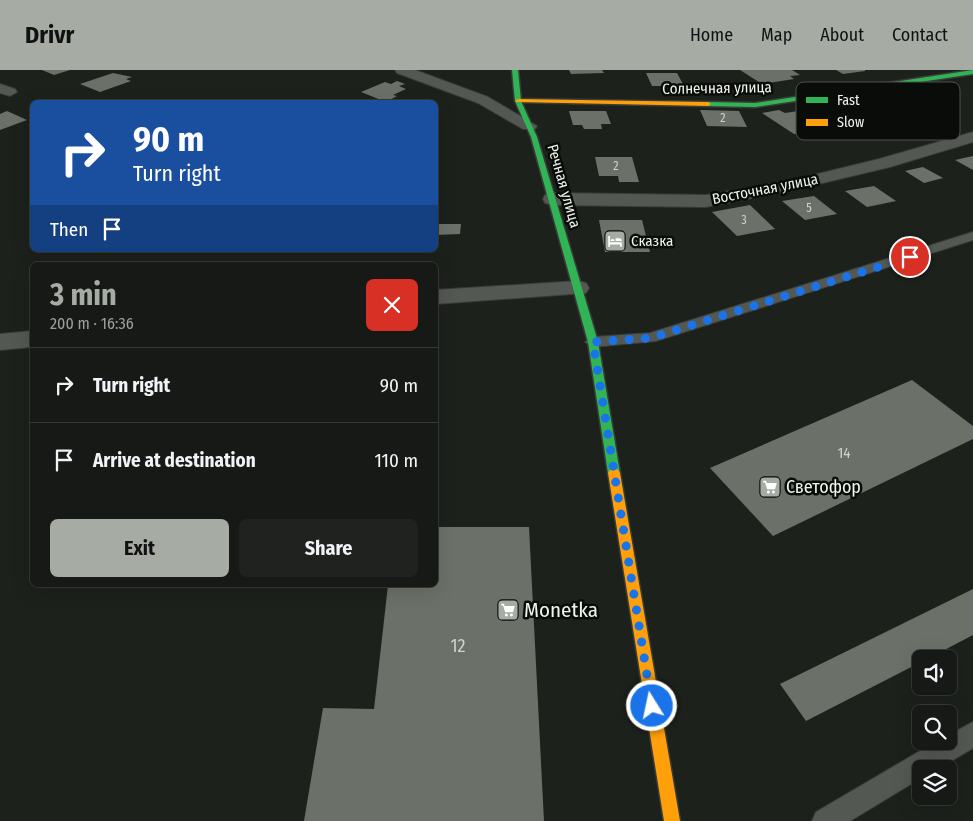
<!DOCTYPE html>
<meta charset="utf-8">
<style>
:root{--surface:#161915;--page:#1f221e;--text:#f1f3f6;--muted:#9ea0a0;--line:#353834;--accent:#a6aba4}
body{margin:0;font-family:"Fira Sans Condensed",sans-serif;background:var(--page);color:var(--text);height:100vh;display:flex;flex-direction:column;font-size:19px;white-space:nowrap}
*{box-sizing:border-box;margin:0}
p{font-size:16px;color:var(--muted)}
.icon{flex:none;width:28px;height:28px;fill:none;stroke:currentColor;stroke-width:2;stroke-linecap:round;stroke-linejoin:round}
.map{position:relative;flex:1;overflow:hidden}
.sheet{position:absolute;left:30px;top:192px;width:408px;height:325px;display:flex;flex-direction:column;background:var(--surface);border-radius:8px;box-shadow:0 5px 20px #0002,0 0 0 1px var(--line)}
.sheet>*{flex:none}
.guide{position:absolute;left:30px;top:30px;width:408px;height:152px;border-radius:8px;box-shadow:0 5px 20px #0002,0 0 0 1px var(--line);background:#1a4fa0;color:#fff;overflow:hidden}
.fabs{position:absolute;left:912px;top:580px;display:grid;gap:10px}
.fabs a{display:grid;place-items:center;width:45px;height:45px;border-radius:8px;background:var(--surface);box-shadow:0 5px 20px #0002,0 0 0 1px var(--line);font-size:25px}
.pin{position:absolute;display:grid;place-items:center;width:42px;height:42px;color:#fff;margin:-21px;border:2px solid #fff;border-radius:50%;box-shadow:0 1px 5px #0007}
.me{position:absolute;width:55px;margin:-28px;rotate:350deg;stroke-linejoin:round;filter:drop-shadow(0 0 4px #0008)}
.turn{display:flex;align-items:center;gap:18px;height:105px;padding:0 20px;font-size:22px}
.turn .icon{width:65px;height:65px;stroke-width:2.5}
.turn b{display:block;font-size:35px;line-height:42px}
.then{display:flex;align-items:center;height:48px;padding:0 20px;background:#0003;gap:10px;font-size:19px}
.round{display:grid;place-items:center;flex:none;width:52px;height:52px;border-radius:8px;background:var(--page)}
.headline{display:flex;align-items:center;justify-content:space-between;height:85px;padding:0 20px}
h1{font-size:30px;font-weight:700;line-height:38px;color:var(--accent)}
.button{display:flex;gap:10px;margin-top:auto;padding:10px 20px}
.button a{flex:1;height:58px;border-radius:8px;background:var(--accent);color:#111;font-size:20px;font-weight:700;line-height:58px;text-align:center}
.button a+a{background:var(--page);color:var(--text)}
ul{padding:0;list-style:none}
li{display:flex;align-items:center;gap:15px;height:75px;padding:0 20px;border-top:1px solid var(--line)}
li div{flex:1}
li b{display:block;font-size:19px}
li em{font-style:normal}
header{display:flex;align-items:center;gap:30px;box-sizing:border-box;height:70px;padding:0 25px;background:var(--accent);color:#111}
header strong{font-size:24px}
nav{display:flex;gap:28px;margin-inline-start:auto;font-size:18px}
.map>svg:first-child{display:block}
.building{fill:#6b7168}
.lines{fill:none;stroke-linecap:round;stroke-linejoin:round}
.lane-casing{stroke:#393c39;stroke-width:2}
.street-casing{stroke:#393c39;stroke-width:2}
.fast-casing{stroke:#393c39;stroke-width:3}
.slow-casing{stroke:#393c39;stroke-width:3}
.lane{fill:#545853;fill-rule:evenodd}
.street{fill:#545853;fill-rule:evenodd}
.fast{fill:#30b455;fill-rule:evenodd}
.slow{fill:#ff9f0a;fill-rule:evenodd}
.route{stroke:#1a73e8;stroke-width:9;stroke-dasharray:0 16.2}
.labels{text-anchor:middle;stroke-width:5;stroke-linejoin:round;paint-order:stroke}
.far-number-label{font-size:12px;fill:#ced4cc}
.far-street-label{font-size:15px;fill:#eff5ee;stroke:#090c08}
.far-poi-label{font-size:15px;fill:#eff5ee;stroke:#090c08;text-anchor:start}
.number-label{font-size:15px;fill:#ced4cc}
.poi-label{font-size:18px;fill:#eff5ee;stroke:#090c08;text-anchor:start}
.near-number-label{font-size:18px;fill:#ced4cc}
.near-poi-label{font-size:21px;fill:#eff5ee;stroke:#090c08;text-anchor:start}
.key{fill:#090c08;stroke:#4e524d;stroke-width:1}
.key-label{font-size:14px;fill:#eff5ee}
</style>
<header>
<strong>Drivr</strong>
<nav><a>Home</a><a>Map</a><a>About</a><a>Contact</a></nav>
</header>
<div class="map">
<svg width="973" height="751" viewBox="0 0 973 751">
<rect width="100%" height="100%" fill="#1d211c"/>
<g class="building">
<polygon points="42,0 70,0 54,5"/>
<polygon points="569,0 602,0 604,3 571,4"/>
<polygon points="740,0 792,0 800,5 790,6 794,9 762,14"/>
<polygon points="836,0 865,0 865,1 843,4"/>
<polygon points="113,3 132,7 126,9 131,11 100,22 80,14"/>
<polygon points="646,3 677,3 684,16 652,16"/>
<polygon points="397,11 405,14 399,16 406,19 393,25 397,26 386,32 361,22 385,12 391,14"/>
<polygon points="811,39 840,56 794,64 762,43 779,40 785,43"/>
<polygon points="700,40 739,41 747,57 707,56"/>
<polygon points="7,41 27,50 0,60 0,44"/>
<polygon points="569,41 606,41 611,54 601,54 602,59 584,59 582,55 573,55"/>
<polygon points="973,86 973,100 955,90"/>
<polygon points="595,87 632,87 639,112 619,112 618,106 599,106"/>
<polygon points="923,97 943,108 924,113 905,101"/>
<polygon points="874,116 896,131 867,137 845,121"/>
<polygon points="814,126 837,144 805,150 782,131"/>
<polygon points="750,135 775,159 737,166 712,142"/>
<polygon points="599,150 642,150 650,182 605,182"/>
<polygon points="435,154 461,154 460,164 435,165"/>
<polygon points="912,310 973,356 973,369 773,466 710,398"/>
<polygon points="435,457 529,457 544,751 304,751 323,638 374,639 388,515 435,515"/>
<polygon points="973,519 973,565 927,589 921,589 921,592 806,651 780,614"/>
</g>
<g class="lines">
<g class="lane-casing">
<g id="lane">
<polygon points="973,162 973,170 656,271 593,277 585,272 593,267 650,263"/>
<polygon points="973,652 973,678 938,699 921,699 921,708 850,751 812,751 816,742 937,671 949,671 949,665"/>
</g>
</g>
<g class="street-casing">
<g id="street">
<polygon points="395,0 415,0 488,27 537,56 535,59 523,59 478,33 397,3"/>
<polygon points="0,14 15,19 17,22 10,26 0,23"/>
<polygon points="973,62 973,72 890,97 793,120 706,137 552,135 545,133 543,129 545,125 552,123 706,125 793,110 879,89"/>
<polygon points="578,211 586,213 589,218 586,223 435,234 435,220"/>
<polygon points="32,261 32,277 0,280 0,264"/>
</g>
</g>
<g class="fast-casing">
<g id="fast">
<polygon points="512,0 518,0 521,31 537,67 598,272 620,403 618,406 610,406 608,403 588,272 531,67 515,31"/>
<polygon points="973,0 973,4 755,37 708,36 705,34 708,32 755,33"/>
</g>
</g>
<g class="slow-casing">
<g id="slow">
<polygon points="518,29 708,32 711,34 708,36 516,32 515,31"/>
<polygon points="614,398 618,400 620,403 680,751 664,751 608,403 610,400"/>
</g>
</g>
<use href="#lane" class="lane"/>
<use href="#street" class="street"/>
<use href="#fast" class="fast"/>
<use href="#slow" class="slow"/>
</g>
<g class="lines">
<polyline class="route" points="652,636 593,272 651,268 910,187"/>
</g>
<defs>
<g id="hotel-square" transform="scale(1.125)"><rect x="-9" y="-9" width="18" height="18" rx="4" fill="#a6aba4" stroke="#090c08"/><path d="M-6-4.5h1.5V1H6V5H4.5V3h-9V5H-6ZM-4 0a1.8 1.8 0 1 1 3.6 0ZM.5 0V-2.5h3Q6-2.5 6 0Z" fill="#fff"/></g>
<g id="supermarket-square" transform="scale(1.125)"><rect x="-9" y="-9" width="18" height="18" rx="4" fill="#a6aba4" stroke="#090c08"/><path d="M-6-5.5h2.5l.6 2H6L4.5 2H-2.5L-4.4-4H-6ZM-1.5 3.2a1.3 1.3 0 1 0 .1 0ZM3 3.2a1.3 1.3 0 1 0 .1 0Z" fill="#fff"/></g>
</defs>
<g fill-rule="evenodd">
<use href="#hotel-square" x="615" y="171"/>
<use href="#supermarket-square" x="770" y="417"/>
<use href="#supermarket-square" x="508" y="540"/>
</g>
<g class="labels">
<g class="far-number-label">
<text x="723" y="52">2</text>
<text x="616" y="100">2</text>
<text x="809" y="142">5</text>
<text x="744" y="154">3</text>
</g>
<g class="far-street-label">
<text transform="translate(717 18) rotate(-1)" y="5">Солнечная улица</text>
<text transform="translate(564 116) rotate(74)" y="5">Речная улица</text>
<text transform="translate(765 119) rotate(-11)" y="5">Восточная улица</text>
</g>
<g class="far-poi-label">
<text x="631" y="176">Сказка</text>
</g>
<g class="number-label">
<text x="844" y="388">14</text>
</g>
<g class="poi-label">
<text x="786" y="423">Светофор</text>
</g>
<g class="near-number-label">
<text x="458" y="582">12</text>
</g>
<g class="near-poi-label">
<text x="524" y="547">Monetka</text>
</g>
</g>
<rect x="796" y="12" width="164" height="58" rx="8" class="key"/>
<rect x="806" y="27" width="22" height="6" fill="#30b455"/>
<rect x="806" y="49" width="22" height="7" fill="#ff9f0a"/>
<g class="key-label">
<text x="837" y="35">Fast</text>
<text x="837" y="57">Slow</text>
</g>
</svg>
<div class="fabs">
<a><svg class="icon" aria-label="sound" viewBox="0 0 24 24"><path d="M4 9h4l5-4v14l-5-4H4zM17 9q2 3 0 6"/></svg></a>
<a><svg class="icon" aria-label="search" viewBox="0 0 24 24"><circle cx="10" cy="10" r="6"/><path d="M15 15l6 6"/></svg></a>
<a><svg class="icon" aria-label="layers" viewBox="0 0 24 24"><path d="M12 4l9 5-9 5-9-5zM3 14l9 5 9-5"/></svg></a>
</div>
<div class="pin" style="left:910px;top:187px;background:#d93025"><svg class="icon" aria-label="arrive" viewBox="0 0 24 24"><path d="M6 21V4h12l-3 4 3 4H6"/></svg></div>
<svg class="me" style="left:652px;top:636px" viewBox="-20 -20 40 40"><circle r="17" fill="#1a73e8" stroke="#fff" stroke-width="3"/><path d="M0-11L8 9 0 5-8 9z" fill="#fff"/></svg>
<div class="guide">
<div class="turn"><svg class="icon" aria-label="right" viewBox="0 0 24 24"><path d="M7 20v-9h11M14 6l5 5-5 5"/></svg><div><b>90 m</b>Turn right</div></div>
<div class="then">Then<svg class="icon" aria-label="arrive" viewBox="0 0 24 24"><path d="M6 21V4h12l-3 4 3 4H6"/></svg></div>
</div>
<section class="sheet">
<div class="headline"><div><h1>3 min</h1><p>200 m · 16:36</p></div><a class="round" style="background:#d93025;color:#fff"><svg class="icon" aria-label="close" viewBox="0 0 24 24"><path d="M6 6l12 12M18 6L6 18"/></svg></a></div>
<ul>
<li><svg class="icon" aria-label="right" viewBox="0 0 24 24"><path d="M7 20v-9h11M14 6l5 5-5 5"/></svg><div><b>Turn right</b></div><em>90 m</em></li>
<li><svg class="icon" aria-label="arrive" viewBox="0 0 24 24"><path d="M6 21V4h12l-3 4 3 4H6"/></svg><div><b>Arrive at destination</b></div><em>110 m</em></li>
</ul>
<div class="button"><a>Exit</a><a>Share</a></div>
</section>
</div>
